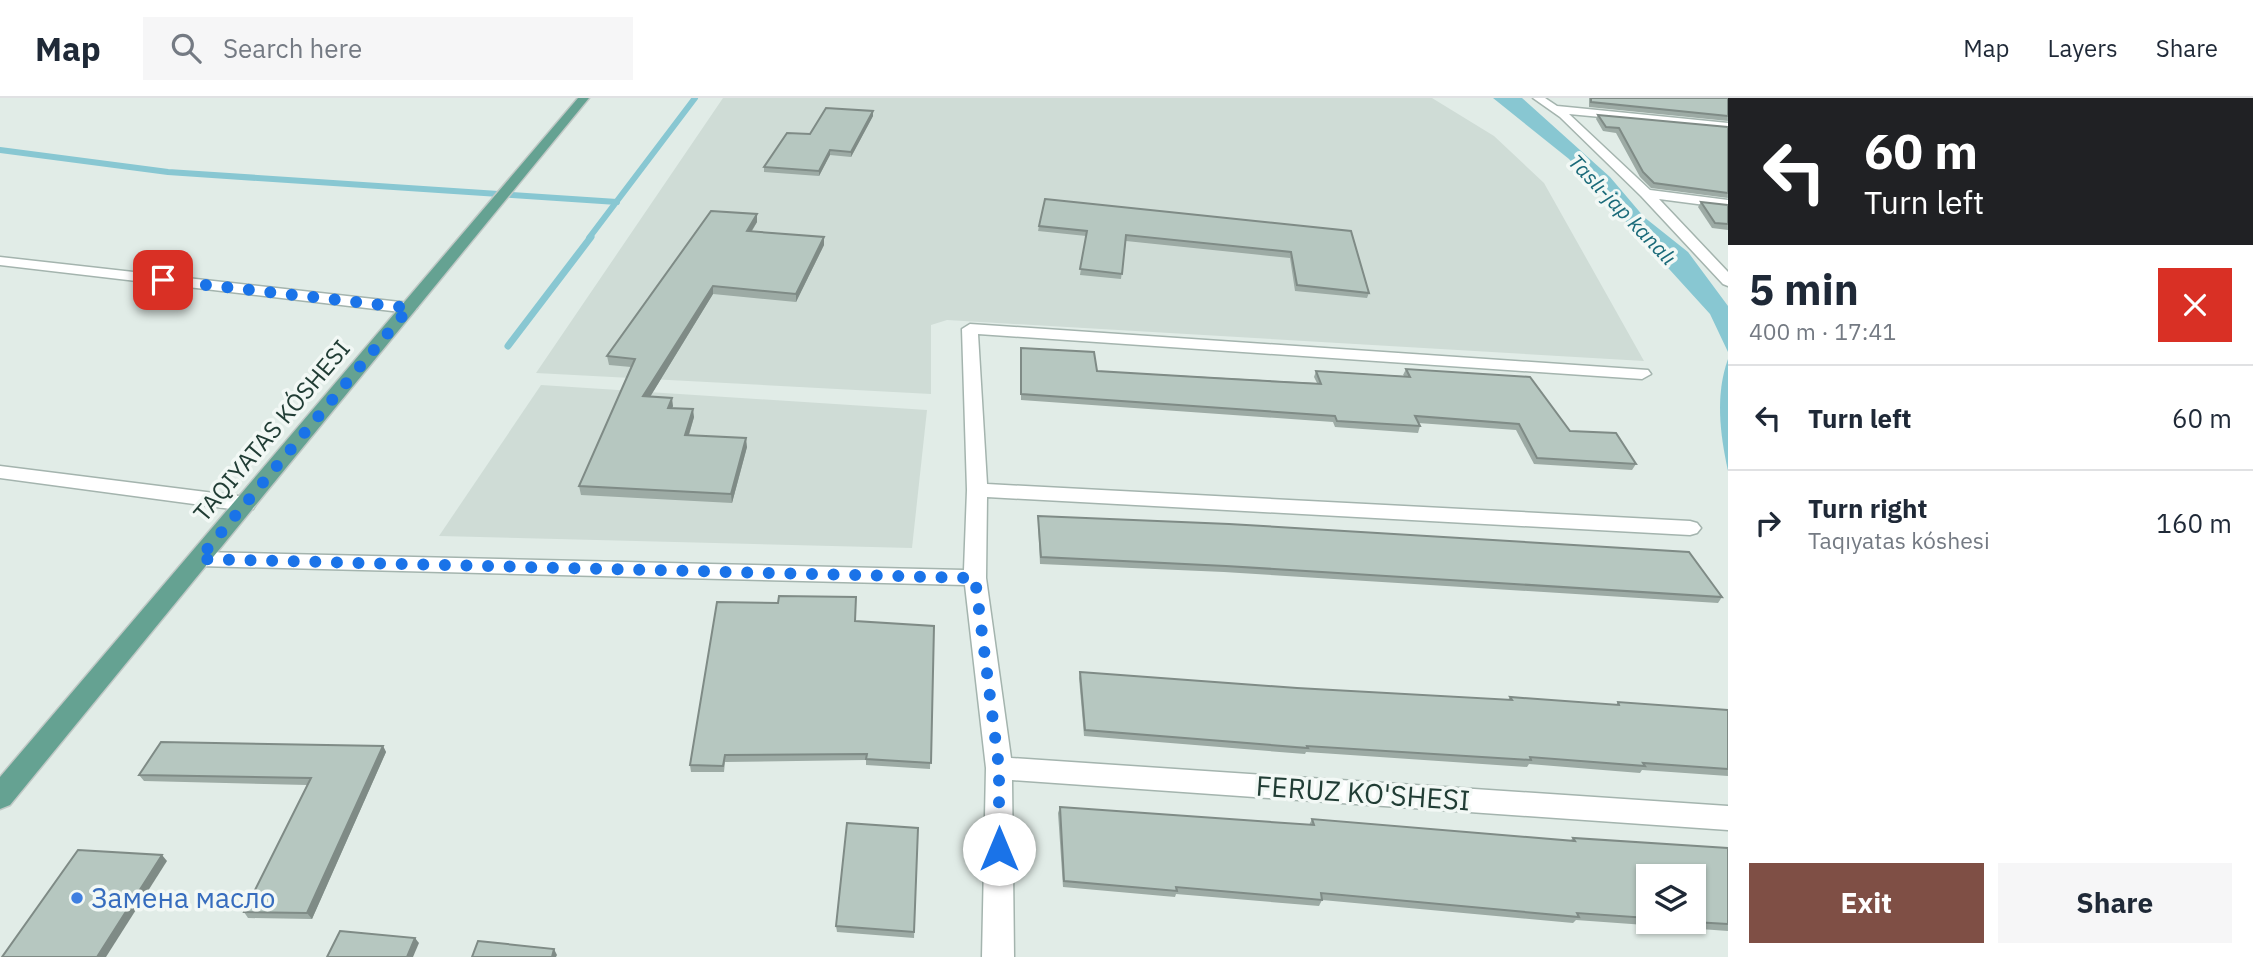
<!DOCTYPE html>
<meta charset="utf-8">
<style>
:root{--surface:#fff;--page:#f6f6f7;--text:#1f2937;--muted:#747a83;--line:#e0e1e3;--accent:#7f4f45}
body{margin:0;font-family:"IBM Plex Sans",sans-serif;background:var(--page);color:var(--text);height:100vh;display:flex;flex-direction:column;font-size:26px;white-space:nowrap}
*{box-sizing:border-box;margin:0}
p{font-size:23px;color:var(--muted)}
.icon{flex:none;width:38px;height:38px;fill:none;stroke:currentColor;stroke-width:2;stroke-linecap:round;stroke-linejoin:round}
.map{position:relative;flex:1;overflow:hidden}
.panel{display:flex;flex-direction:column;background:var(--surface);width:525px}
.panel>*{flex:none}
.top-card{background:#202124;color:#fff;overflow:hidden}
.buttons{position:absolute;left:1636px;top:766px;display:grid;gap:14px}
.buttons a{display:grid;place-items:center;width:70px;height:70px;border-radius:0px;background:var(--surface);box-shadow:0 2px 5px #0004;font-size:35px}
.pin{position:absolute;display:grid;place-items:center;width:60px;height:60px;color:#fff;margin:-30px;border-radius:14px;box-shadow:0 4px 10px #0006}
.me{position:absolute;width:77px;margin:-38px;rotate:0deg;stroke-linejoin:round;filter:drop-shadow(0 0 5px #0008)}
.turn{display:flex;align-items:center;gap:24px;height:147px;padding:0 21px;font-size:32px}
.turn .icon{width:91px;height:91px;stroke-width:2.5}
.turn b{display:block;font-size:49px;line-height:60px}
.round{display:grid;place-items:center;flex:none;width:74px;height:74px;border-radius:0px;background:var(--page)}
.overview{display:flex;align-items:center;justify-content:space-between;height:119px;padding:0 21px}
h1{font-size:42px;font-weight:700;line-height:52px}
.action{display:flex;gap:14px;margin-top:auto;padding:14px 21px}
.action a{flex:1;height:80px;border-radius:0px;background:var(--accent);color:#fff;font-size:28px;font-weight:700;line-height:80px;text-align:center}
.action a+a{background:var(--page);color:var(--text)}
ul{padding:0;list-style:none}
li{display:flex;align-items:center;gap:21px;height:105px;padding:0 21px;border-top:2px solid var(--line)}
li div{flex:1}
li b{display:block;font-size:26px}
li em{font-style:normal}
header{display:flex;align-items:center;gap:42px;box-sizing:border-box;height:98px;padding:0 35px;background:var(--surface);border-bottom:2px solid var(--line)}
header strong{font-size:33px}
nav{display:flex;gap:38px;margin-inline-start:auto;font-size:24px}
.search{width:490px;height:63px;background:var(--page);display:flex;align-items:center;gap:18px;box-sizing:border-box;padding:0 24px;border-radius:0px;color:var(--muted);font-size:26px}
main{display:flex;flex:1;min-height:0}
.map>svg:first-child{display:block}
.built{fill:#cfdcd6}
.water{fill:#88c7d2}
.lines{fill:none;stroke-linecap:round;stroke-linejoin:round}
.stream-far1{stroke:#88c7d2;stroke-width:6}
.stream{stroke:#88c7d2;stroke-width:7}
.street-casing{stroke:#a4b4ae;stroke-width:3}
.primary-casing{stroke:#c1c9c6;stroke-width:3}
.street{fill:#fff;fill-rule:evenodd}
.primary{fill:#65a292;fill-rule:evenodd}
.wall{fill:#9daba5;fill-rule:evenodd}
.shaded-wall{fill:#7f8b86}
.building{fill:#b6c7c0;stroke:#7f8b86;stroke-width:2}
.route{stroke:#1a73e8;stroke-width:12;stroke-dasharray:0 21.6}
.shop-dot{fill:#3f7fe0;stroke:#f2f8f5;stroke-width:2.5}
.labels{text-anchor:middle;stroke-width:7;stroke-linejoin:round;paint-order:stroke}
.far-water-label{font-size:21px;font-style:italic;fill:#1a6a79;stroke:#f2f8f5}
.street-label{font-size:24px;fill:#213d35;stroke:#f2f8f5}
.near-street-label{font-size:28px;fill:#213d35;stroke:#f2f8f5}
.near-shop-label{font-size:28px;fill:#366cbe;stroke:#f2f8f5;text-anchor:start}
</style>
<header>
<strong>Map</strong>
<div class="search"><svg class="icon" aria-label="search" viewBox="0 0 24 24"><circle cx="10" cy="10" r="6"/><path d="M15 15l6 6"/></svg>Search here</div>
<nav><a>Map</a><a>Layers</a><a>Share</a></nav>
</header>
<main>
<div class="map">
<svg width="1728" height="859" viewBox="0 0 1728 859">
<rect width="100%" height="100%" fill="#e1ece7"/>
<g class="built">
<polygon points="723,0 1432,0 1494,38 1544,85 1644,263 947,222 931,227 931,296 536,275"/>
<polygon points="541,287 927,312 912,450 439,438"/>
</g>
<g class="water">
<polygon points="1493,0 1522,0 1610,79 1644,119 1688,154 1728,208 1728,254 1710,216 1569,61"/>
<path d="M1728,261V373C1720,336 1715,297 1728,261Z"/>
</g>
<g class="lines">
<g class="stream-far1">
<polyline points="0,52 168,74 617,104"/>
<polyline points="589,140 695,0"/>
</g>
<polyline class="stream" points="508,248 591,139"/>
<g class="street-casing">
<g id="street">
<polygon points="1533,0 1545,0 1557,8 1728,25 1728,31 1569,16 1650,92 1728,102 1728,110 1659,101 1728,174 1728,188 1723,186 1641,98 1560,19"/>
<polygon points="0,159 409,205 417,210 409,215 0,167"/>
<polygon points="970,226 1648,272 1651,276 1642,281 978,236 987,386 1690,423 1697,425 1701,430 1697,435 1690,437 987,399 986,480 1011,660 1728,708 1728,732 1012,682 1014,859 982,859 986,670 965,487 199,468 191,466 188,461 191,456 199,454 964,472 967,392 962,231"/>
<polygon points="0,368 246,399 253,401 256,406 253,411 246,413 0,380"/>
</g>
</g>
<g class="primary-casing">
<polygon id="primary" points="578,0 589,0 10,707 0,711 0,679"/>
</g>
<use href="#street" class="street"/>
<use href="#primary" class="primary"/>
</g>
<g class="wall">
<polygon points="1589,0 1728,0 1728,23 1589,9"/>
<polygon points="873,13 873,18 851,59 830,57 819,78 764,74 764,69 810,36"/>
<polygon points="1598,17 1728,29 1728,100 1651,90 1640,79 1616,35 1603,33 1596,21"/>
<polygon points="1701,104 1728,107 1728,132 1712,130 1698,109"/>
<polygon points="757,116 757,124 752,133 824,139 824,147 796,204 713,196 650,299 673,308 672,310 694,319 689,337 747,349 732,405 581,397 579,388 631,269 609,267 607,258"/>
<polygon points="1039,128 1351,133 1369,195 1367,200 1295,193 1290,160 1126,143 1121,181 1080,177 1086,138 1038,133"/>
<polygon points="1021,250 1097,273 1317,285 1314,279 1316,273 1404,278 1403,277 1406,271 1570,333 1636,366 1632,372 1534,366 1516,332 1418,325 1420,328 1418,335 1335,329 1333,324 1021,302"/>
<polygon points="1038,418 1722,499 1718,505 1224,474 1040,466 1038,424"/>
<polygon points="855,523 934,528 930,671 866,667 866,662 725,664 724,674 691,674 690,667"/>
<polygon points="1080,574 1297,590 1508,602 1510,599 1616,607 1618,604 1728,612 1728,678 1642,672 1640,675 1529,666 1527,669 1306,654 1305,656 1084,638 1079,580"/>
<polygon points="383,648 386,654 312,821 248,820 244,814 307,687 144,683 139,677"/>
<path d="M1060,709L1309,727L1312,721L1570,743L1573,740L1728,750V833L1576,822L1573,825L1322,802L1319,808L1176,796L1175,799L1063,789L1058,715ZM1648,779H1694V824H1648Z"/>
<polygon points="918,730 914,840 837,834 836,828"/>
</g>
<g class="shaded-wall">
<polygon points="873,13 873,18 851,59 851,54"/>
<polygon points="830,52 830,57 819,78 819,73"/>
<polygon points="757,116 757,124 747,140 747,133"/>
<polygon points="824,139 824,147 796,204 796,196"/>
<polygon points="713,188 713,196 645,307 643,298"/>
<polygon points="672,300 673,308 669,318 668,310"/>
<polygon points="693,311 694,319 686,346 685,337"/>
<polygon points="746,340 747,349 732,405 731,396"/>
<polygon points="383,648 386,654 312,821 307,815"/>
<polygon points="162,757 167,763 106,859 97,859"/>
<polygon points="415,840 419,845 413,859 407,859"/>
<polygon points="554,851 557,857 556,859 552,859"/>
</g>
<g class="building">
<polygon points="1591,0 1728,0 1728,18 1591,4"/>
<polygon points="826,10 873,13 851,54 830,52 819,73 764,69 787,35 810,36"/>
<polygon points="1598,17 1728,29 1728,95 1654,85 1643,74 1619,30 1606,29"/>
<polygon points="1045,101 1351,133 1369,195 1297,187 1291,154 1126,137 1122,176 1080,171 1087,133 1039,128"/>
<polygon points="1701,104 1728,107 1728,126 1715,125"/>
<polygon points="711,113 757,116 747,133 824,139 796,196 713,188 643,298 672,300 668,310 693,311 685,337 746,340 731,396 579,388 635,261 607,258"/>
<polygon points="1021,250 1094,254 1097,273 1214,280 1321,286 1316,273 1410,279 1406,271 1530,279 1570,333 1616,335 1636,366 1537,360 1519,326 1415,318 1420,328 1337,323 1335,318 1021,296"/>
<polygon points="1038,418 1229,426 1689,454 1722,499 1226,468 1041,459"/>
<polygon points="779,498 856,499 855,523 934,528 931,665 866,661 867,656 725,657 723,668 690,667 717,504 778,505"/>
<polygon points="1080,574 1297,590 1512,602 1510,599 1619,607 1618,604 1728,612 1728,671 1643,665 1645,668 1530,659 1531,662 1307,648 1308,650 1085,632"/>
<polygon points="161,644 383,648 307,815 244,814 311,680 139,677"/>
<polygon points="1060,709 1314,727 1312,721 1575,743 1573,740 1728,750 1728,826 1694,824 1694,779 1648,779 1648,820 1577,815 1579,819 1321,795 1322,802 1176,789 1177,793 1064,783"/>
<polygon points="847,725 918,730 914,834 836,828"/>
<polygon points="78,752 162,757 97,859 2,859"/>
<polygon points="340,833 415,840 407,859 327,859"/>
<polygon points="478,843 554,851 552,859 472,859"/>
</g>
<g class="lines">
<polyline class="route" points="163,182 409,210 199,461 975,480 999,670 999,751"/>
</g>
<circle class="shop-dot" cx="77" cy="800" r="7"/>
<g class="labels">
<g class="far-water-label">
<text transform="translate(1622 112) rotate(46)" y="7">Taslı-jap kanalı</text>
</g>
<g class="street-label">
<text transform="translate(272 333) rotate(-50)" y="8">TAQIYATAS KÓSHESI</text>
</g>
<g class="near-street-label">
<text transform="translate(1363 695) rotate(4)" y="10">FERUZ KO'SHESI</text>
</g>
<g class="near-shop-label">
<text x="91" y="810">Замена масло</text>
</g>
</g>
</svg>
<div class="buttons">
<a><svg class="icon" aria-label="layers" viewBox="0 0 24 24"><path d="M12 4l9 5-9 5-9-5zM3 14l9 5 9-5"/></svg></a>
</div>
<div class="pin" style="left:163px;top:182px;background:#d93025"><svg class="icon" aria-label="arrive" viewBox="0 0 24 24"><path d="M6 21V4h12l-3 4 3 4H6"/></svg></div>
<svg class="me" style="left:999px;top:751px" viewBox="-20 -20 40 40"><circle r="19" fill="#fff"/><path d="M0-13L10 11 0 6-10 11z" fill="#1a73e8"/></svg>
</div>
<section class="panel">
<div class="top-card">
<div class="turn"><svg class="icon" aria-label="left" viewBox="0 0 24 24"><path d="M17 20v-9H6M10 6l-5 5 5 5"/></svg><div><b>60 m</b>Turn left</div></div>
</div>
<div class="overview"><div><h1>5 min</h1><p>400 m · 17:41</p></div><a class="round" style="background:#d93025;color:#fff"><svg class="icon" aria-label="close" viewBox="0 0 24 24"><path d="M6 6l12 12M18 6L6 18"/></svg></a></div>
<ul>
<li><svg class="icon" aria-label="left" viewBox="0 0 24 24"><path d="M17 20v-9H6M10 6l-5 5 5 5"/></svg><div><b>Turn left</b></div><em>60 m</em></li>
<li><svg class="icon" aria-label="right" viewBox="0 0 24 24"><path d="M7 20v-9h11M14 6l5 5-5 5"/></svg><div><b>Turn right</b><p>Taqıyatas kóshesi</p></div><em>160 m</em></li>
</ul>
<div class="action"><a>Exit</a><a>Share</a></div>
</section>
</main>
